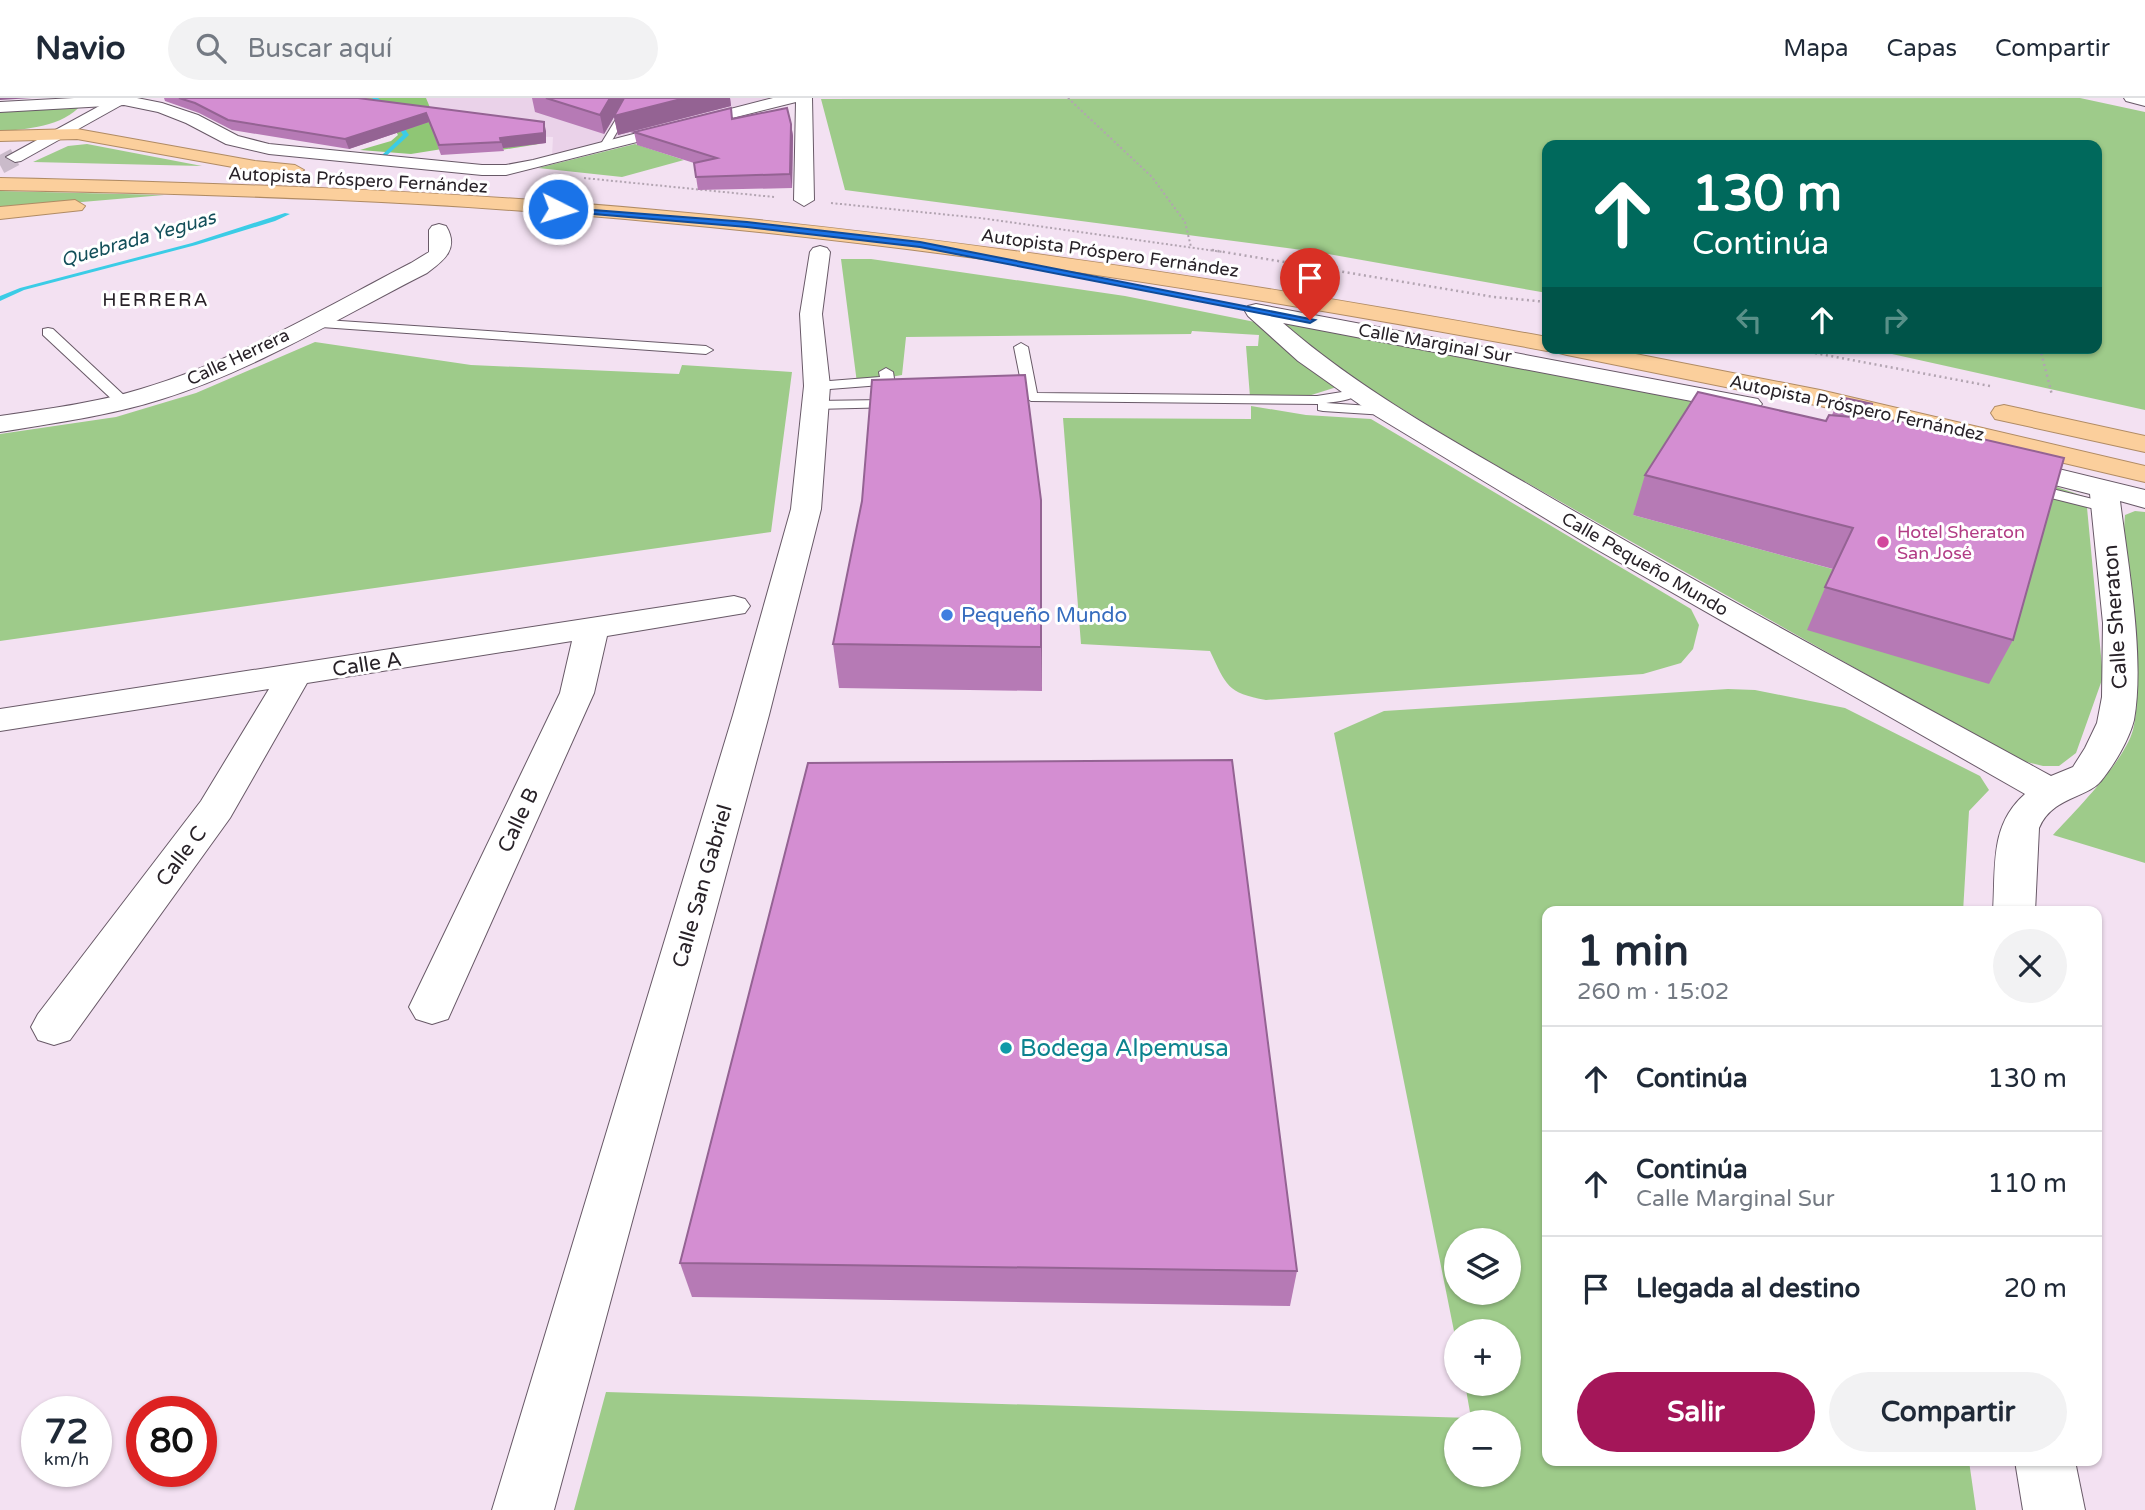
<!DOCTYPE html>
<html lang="es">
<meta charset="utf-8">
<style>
:root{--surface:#fff;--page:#f2f2f3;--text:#1f2937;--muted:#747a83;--line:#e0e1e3;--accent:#a41659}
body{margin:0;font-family:"Varela Round",sans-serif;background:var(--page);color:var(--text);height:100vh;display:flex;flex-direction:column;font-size:26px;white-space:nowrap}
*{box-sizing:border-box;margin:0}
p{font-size:23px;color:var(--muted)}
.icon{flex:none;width:38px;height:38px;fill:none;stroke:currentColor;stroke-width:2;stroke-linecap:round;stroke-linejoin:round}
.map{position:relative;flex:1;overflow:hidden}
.sheet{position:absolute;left:1542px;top:808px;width:560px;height:560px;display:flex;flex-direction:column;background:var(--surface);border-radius:14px;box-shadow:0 2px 5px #0004}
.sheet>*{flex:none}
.hud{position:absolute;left:1542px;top:42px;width:560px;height:214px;border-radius:14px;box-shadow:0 2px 5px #0004;background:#00695c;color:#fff;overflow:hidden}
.buttons{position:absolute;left:1444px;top:1130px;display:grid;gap:14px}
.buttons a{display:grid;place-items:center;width:77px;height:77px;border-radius:50%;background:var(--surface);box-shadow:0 2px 5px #0004;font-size:35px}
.speed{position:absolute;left:21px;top:1298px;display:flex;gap:14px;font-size:35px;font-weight:700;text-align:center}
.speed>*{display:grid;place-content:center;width:91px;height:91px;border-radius:50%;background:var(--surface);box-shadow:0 2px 5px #0004;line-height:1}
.speed small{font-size:18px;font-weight:400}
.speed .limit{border:10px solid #d22;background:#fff;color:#111}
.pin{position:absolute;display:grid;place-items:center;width:60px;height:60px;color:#fff;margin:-72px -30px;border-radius:50% 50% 50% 0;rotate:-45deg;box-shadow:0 0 7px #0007}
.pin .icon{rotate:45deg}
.me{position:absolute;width:77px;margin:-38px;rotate:95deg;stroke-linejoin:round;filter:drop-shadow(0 0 5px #0008)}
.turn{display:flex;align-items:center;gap:24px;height:147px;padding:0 35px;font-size:32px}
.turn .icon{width:91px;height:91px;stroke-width:2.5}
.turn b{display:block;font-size:49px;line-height:60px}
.lanes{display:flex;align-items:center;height:66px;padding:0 35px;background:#0003;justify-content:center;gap:35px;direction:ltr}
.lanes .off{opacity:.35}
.round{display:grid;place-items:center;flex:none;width:74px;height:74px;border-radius:37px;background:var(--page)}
.headline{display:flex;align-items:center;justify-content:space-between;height:119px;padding:0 35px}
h1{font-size:42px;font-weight:700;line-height:52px}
.primary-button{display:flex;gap:14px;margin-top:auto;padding:14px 35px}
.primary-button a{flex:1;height:80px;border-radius:42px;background:var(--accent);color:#fff;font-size:28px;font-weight:700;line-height:80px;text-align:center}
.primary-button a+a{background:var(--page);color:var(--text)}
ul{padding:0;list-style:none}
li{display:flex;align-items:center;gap:21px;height:105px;padding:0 35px;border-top:2px solid var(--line)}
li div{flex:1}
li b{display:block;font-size:26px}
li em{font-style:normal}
header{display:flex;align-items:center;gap:42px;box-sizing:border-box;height:98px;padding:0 35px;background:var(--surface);border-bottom:2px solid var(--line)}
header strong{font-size:33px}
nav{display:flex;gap:38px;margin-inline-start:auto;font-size:24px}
.search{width:490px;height:63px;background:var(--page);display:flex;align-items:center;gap:18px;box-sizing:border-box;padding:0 24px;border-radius:38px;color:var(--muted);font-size:26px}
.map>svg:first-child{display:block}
.built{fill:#ead2e9}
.green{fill:#9ecb8a;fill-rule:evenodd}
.forest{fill:#8fc675}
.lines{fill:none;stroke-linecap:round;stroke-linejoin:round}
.stream{fill:#3bcce6;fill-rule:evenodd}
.tertiary-tunnel{stroke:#cabbca;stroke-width:18;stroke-dasharray:18 9;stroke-linecap:butt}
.service-casing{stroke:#685967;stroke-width:2}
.minor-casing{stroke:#685967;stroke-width:2}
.tertiary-casing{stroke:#685967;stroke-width:2}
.trunk-casing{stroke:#b08b64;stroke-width:2}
.path-far1{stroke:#b2a4b1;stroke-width:2;stroke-dasharray:2 2.5;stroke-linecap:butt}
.path{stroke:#b2a4b1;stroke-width:2.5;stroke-dasharray:2 3.5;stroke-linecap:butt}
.service{fill:#fff;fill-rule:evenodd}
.minor{fill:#fff;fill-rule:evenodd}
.tertiary{fill:#fff;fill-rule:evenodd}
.trunk{fill:#fbcf9c;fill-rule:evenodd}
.wall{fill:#b67ab5}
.shaded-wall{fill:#946393}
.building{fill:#d48ed2;stroke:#946393;stroke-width:2}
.route{fill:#1a73e8;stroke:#114b97;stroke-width:2}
.hotel-dot{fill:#d1479c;stroke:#fff;stroke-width:2.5}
.shop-dot{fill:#3f7fe0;stroke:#fff;stroke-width:2.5}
.culture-dot{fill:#0f9aa8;stroke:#fff;stroke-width:2.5}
.labels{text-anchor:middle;stroke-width:6;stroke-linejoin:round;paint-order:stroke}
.far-street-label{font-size:18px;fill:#282228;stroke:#fff}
.far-hotel-label{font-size:18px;fill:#b23c85;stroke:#fff;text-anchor:start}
.far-water-label{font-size:19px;font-style:italic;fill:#134f5a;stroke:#fff}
.far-neighbourhood-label{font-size:19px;letter-spacing:2px;fill:#282228;stroke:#fff}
.shop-label{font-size:21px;fill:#366cbe;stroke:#fff;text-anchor:start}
.street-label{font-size:21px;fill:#282228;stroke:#fff}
.near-culture-label{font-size:24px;fill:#0d838f;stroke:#fff;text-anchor:start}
</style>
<header>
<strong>Navio</strong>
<div class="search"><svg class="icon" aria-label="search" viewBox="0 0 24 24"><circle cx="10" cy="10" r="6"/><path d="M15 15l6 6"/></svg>Buscar aquí</div>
<nav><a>Mapa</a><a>Capas</a><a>Compartir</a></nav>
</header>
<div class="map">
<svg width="2145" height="1412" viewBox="0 0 2145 1412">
<rect width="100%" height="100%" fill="#f3e1f2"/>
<polygon class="built" points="425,0 772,0 552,58 553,39 441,36"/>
<g class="green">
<polygon points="2080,0 2145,14 2145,312 1865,250 2096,250 2096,47 1547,47 1547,195 1317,154 845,92 821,1"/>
<path d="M81,7C64,28 25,32 0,33V12Z"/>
<polygon points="87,46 202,68 33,64 68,48"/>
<polygon points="635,46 684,62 622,79 538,70"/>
<polygon points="0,93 164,97 0,111"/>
<polygon points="841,161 871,161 1125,198 1260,225 1340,288 1305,299 1250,299 1246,248 1258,248 1259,237 1192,233 1191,236 906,239 902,277 857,285"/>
<path d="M1284,222L1703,306L2031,380L2086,399L2103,579L2076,655L2059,668H2043L2018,662L1469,352L1337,271L1282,227ZM1686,332L1989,586L1836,472L1633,417Z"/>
<polygon points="315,244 471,267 679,276 682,267 792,274 771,434 0,543 0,336 116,319 196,295"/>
<path d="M1251,308L1306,317L1371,321L1691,511L1699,527L1693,551L1681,565L1643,576L1266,602C1227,595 1226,587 1210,553L1081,546L1063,320L1251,321Z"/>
<path d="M2135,413L2145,414V765L2053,737C2076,712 2124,664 2133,632C2145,579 2130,487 2124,431L2125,417Z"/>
<path d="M1728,591L1755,592L1845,610L1980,678L1989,692L1969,713L1963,814H1547V1363H1969L1976,1412H574L606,1294L1471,1320L1465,1286H1508V1234H1456V1243L1334,635L1384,613ZM1456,1143H1508V1195H1456ZM1456,1325H1508V1377H1456Z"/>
</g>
<polygon class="forest" points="288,0 426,0 441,36 540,38 539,46 501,52 486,44 411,56 360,52 391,43 398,37 390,24"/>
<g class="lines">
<g class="stream">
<polygon points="372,0 378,0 395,16 409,37 384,60 382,57 403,37 391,18"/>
<polygon points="285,115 290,116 275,123 196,147 24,192 0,203 0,198 20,190 192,145"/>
</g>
<polyline class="tertiary-tunnel" points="0,67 15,59"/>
<g class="service-casing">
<g id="service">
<polygon points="629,0 637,0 607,51 601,51 599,49"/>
<polygon points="311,221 706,248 713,252 706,256 307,228 305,225"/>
<polygon points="48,230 53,231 128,301 128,307 118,307 43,237 43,231"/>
<path d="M1021,245L1028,249L1037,295L1317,298L1342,294L1355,289L1362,293C1352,303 1339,303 1326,305L1385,309L1392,313L1385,317L1323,313L1318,312V306L1031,303L1024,299L1014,249Z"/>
<polygon points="886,270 893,274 898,306 896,309 815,311 808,307 815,303 883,302 881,287 817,292 810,288 817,284 880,279 879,274"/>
<polygon points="2028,385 2113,406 2115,409 2107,414 2023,393 2020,390 2023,387"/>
</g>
</g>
<g class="minor-casing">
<g id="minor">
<polygon points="74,0 137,0 162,5 198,17 238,38 269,46 482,67 506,67 533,62 773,0 812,0 814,102 804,108 794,102 796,4 506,77 482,77 269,56 226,46 186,25 158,14 124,7 0,14 0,4"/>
<polygon points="2124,0 2145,0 2145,8 2126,3"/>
<path d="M439,126L446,128C460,151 443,163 427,175C340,219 255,272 162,301C109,318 54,325 0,334V318C47,311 95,305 141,291C236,263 324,210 411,165L429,154V132L432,128Z"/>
<polygon points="820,148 827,150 830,154 822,216 830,288 821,411 769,617 554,1412 492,1412 733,617 791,411 804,288 800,216 810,154 813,150"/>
<path d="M1256,206L1758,301L1762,306L1758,311L1749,314L1283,225C1364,295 1457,345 1548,398C1714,495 1883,586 2051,678L2073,669L2085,650L2097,625L2102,599L2103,525L2090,396L1999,373L1995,367L1999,361L2009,359L2145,392V410L2120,403C2128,466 2145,560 2134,622C2129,642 2114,667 2101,683C2087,700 2052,699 2039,730L2035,814H1993C1996,770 1989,727 2025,696L1596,451L1376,318L1298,263L1248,218L1245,213L1248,208Z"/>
<polygon points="734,498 745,501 750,508 745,515 607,538 594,595 448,921 432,926 416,921 409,909 560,595 572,543 307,585 230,720 70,942 54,947 38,942 31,929 38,916 201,703 269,591 0,633 0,611"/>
<polygon points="2015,1363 2075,1363 2085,1412 2023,1412"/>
</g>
</g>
<g class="tertiary-casing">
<polygon id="tertiary" points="114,0 134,0 21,63 15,64 6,59"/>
</g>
<g class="trunk-casing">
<g id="trunk">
<polygon points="77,31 255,63 295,67 304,72 295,77 255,73 77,41 0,43 0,33"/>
<path d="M0,80C219,85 438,92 656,112C955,139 1252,185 1547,239V250H1605L1820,292L2145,368V384L1820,308L1567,257L1559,255L1556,251L1547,253C1252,198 955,151 657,124C438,103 219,96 0,92Z"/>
<polygon points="75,102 85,108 82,112 0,121 0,109"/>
<polygon points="2004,307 2145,338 2145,354 1995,321 1991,315 1995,309"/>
</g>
</g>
<g class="path-far1">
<polyline points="1068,0 1152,79 1185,124 1191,149"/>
<polyline points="584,80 774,99"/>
<polyline points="831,105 980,120 1223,154"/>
</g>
<g class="path">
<polyline points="1212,152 1494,199 1547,204"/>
<polyline points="1788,250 1990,288"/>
<polyline points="2040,250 2052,297"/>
</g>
<use href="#service" class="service"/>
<use href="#minor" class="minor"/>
<use href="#tertiary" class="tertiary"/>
<use href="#trunk" class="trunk"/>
</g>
<g class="wall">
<polygon points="164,0 358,0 546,33 546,45 503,50 504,53 441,57 429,24 349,51 232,32 199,15 165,3"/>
<polygon points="532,0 730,0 731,8 618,37 614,19 604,36 535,14"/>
<polygon points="732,21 791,26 793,38 792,90 698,92 694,65 637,47 634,34"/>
<polygon points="1838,302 1873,306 1867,320 2013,542 1989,586 1807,532 1833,471 1633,417 1645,377 1826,323 1832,317"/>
<polygon points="1041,402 1042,593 839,590 833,546"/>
<polygon points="680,1165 1297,1173 1290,1208 692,1199"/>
</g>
<g class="shaded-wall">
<polygon points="0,0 32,0 0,2"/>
<polygon points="610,0 730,0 731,8 618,37 614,19 604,36 600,17"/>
<polygon points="426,15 429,24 349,51 345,41"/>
<polygon points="544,24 546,33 546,45 503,50 500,40"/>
<polygon points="791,26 793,38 792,90 790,76"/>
<polygon points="1041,402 1042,443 1042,593 1041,549"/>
</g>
<g class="building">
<polygon points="179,0 358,0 544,24 544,35 500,40 501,44 439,47 426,15 345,41 228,22 195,5"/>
<polygon points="546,0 610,0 600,17"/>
<polygon points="624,0 685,0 614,18"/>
<polygon points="731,10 732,21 787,10 791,26 790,76 696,79 694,65 717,60 634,34"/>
<polygon points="1025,277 1041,402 1041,549 833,546 862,403 872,282"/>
<polygon points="1698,294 1826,323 1829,317 1909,324 2064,360 2013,542 1825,489 1853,430 1645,377"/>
<polygon points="1840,299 1873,306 1838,302"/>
<polygon points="1232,662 1297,1173 680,1165 808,665"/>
</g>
<polygon class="route" points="555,109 747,124 920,144 1315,222 1310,225 920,149 747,129 558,113"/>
<circle class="hotel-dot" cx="1883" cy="444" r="7"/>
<circle class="shop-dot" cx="947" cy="517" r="7"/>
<circle class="culture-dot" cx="1006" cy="950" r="7"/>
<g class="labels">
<g class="far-street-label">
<text transform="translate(358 82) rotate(3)" y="6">Autopista Próspero Fernández</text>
<text transform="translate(1110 155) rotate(8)" y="6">Autopista Próspero Fernández</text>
<text transform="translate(1435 245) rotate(10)" y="6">Calle Marginal Sur</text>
<text transform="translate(238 259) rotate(-25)" y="6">Calle Herrera</text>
<text transform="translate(1857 310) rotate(12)" y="6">Autopista Próspero Fernández</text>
<text transform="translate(1645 466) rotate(30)" y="6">Calle Pequeño Mundo</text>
</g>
<g class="far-hotel-label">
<text x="1897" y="440">Hotel Sheraton<tspan x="1897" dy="21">San José</tspan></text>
</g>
<g class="far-water-label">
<text transform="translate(138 140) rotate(-16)" y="7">Quebrada Yeguas</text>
</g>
<g class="far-neighbourhood-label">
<text x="156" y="208">HERRERA</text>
</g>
<g class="shop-label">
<text x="961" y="524">Pequeño Mundo</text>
</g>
<g class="street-label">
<text transform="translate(2115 519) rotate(-94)" y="7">Calle Sheraton</text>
<text transform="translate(367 566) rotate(-9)" y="7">Calle A</text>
<text transform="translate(518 722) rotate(-65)" y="7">Calle B</text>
<text transform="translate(181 758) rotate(-53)" y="7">Calle C</text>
<text transform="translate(702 788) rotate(-74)" y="7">Calle San Gabriel</text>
</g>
<g class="near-culture-label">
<text x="1020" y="958">Bodega Alpemusa</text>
</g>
</g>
</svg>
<div class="buttons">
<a><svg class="icon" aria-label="layers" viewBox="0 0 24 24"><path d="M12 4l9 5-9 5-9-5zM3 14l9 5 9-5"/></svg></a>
<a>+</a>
<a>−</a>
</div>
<div class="speed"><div>72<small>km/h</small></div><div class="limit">80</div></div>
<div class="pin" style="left:1310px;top:222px;background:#d93025"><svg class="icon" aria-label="arrive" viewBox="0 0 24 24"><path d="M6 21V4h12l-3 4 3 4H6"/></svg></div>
<svg class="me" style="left:558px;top:111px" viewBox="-20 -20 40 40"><circle r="17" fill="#1a73e8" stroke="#fff" stroke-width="3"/><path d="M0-11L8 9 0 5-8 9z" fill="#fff"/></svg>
<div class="hud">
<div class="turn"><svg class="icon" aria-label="ahead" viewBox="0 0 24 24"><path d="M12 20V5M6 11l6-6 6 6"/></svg><div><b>130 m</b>Continúa</div></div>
<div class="lanes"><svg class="icon off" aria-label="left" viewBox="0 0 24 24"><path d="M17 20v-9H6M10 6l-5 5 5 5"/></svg><svg class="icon" aria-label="ahead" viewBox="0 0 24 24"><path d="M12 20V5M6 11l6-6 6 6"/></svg><svg class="icon off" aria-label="right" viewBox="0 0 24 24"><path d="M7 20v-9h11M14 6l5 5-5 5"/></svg></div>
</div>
<section class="sheet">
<div class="headline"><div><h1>1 min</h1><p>260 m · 15:02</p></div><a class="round"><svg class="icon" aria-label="close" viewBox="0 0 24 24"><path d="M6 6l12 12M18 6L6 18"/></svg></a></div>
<ul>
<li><svg class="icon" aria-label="ahead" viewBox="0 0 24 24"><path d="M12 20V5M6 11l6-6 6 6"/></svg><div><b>Continúa</b></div><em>130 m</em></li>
<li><svg class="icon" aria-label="ahead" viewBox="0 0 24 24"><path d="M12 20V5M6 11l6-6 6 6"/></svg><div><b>Continúa</b><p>Calle Marginal Sur</p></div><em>110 m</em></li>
<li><svg class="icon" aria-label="arrive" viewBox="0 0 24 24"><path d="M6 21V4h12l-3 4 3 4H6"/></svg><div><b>Llegada al destino</b></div><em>20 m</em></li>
</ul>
<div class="primary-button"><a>Salir</a><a>Compartir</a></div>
</section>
</div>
